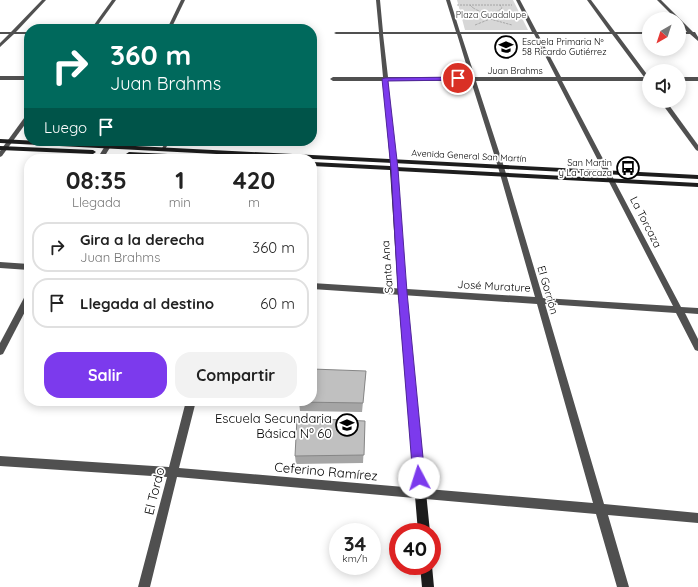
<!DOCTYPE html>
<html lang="es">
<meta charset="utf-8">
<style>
:root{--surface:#fff;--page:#f2f2f2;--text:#222;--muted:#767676;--line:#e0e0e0;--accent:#7c3aed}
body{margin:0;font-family:Quicksand,sans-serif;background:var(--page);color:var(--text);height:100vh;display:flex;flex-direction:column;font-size:15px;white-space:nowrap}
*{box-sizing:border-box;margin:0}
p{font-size:13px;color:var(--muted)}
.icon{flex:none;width:22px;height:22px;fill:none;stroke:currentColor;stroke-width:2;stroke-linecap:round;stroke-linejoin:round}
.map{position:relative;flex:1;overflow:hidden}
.side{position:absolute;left:24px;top:154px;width:293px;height:252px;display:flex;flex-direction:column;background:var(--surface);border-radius:16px;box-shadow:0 2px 10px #0003}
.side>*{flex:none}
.banner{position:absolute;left:24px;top:24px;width:293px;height:122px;border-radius:16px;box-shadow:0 2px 10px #0003;background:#00695c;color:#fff;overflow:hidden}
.needle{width:26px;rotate:219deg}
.controls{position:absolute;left:642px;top:12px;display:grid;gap:8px}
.controls a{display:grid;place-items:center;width:44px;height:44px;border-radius:50%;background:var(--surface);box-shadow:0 2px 10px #0003;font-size:20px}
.speed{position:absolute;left:329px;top:523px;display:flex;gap:8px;font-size:20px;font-weight:700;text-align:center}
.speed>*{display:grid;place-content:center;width:52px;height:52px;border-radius:50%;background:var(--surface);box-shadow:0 2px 10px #0003;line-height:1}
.speed small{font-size:10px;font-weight:400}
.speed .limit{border:6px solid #d22;background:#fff;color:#111}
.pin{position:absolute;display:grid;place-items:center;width:34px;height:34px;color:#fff;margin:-17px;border:2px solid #fff;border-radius:50%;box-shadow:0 1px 4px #0007}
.me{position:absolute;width:44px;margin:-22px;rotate:355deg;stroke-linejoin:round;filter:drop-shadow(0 0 3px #0008)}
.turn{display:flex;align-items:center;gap:14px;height:84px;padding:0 20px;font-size:18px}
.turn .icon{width:52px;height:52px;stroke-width:2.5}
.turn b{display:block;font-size:28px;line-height:34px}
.then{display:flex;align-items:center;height:38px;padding:0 20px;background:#0003;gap:8px;font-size:15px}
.eta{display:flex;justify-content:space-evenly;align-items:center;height:68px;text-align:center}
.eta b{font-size:24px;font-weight:700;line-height:28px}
.cta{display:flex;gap:8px;margin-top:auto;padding:8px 20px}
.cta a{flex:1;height:46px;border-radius:16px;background:var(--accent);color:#fff;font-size:16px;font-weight:700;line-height:46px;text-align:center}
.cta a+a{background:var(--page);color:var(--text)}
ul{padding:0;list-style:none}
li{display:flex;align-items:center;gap:12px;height:50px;margin:0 8px 6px;padding:0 12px;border:2px solid var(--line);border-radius:16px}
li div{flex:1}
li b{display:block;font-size:15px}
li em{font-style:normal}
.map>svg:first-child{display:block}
.green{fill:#d7d7d7}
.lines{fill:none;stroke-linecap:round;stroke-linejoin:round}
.path{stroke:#727272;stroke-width:1;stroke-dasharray:0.5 1;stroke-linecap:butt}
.lane{fill:#505050;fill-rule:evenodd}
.street{fill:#505050;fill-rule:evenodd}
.secondary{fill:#1d1d1d;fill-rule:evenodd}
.wall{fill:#a5a5a5}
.building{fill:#c0c0c0;stroke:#868686}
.route{fill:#7c3aed;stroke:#51269a}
.labels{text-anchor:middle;stroke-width:3.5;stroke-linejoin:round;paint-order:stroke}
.far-park-label{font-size:9px;fill:#2e2e2e;stroke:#fff}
.far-poi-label{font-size:9px;fill:#000;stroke:#fff;text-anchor:start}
.far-street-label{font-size:9px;fill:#000;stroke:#fff}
.street-label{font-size:11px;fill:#000;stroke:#fff}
.near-poi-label{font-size:13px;fill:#000;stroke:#fff;text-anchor:end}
.near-street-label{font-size:13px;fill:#000;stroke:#fff}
</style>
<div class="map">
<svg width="698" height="587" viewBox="0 0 698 587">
<rect width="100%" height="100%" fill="#fff"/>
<polygon class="green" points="457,0 513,0 528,30 465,30"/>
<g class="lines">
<g class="path">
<polyline points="457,5 512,5"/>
<path d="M470,5C477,13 494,16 502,8L500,5"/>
<polyline points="490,19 512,25"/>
<polyline points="475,25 490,19 489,13"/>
</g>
<g class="lane">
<polygon points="312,38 315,41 314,92 312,93"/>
<polygon points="166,141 170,141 164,151 162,151 161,150"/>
</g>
<g class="street">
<polygon points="42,0 46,0 16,32 29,32 29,34 14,34 0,47 0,43 9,34 0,34 0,32 11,32"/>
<polygon points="112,0 116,0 95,29 91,29"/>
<polygon points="181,0 185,0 171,29 167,29"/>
<path d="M376,0H380L383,32H456L446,0H450L460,32H532L516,0H520L537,32H610L587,0H591L615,32H649V34H617L649,77V83L646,81H562L681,307L698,308V314L685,313L698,339V351L695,350L676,313L545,304L604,504L698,513V523L608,515L629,587H617L596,514L177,477L150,587H138L167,477L0,466V456L169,467L186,401H196L179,468L593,503L537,304L312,289V283L535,297L498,167L471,81H388L396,162L393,164L390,162L383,81H333L330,79L333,77H383L379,34H336L334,33L336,32H379ZM383,34H457L470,77H388ZM461,34H534L556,77H475ZM538,34H612L644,77H561ZM476,81H557L673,306L543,298L504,167Z"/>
<polygon points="657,0 661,0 693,32 695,32 698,37 698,41 690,34 679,34 679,32 687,32 679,23 679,19 676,19"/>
<rect x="0" y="76" width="29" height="4"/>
<rect x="679" y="77" width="19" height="4"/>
<polygon points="660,101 666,101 698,145 698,151 696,150"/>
<polygon points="29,113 29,119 2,156 0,157 0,151 27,114"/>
<polygon points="108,141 114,141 103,159 97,159"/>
<polygon points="0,262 29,264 29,270 0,268"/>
<polygon points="29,293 29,304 3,354 0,355 0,343 26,294"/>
</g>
<g class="secondary">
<polygon points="0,139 698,175 698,179 393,163 395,164 396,167 698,183 698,187 397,171 406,292 430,532 418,532 398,292 390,170 312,166 312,162 390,166 391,164 393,163 0,143"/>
<polygon points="0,146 93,150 96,152 93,154 0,150"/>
<polygon points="129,152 226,157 229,159 190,159 127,155 126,154"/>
<polygon points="420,566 432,566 434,587 422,587"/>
</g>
</g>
<g class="wall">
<polygon points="366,371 362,412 300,411 299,402"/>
<polygon points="365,421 363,463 296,464 295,456"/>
</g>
<g class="building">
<polygon points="312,369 366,371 363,403 299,402 299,401 312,401"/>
<polygon points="297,418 365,421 364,455 295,456"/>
</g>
<polygon class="route" points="458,77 460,77 460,80 388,81 398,169 407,292 425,478 423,482 419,483 415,482 413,478 398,292 391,169 382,79 385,78"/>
<defs>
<g id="school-ring" transform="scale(1.15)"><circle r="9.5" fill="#fff" stroke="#000" stroke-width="1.5"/><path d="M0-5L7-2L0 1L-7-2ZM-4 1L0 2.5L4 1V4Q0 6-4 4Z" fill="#000"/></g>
<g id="bus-ring" transform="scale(1.15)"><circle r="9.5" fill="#fff" stroke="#000" stroke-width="1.5"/><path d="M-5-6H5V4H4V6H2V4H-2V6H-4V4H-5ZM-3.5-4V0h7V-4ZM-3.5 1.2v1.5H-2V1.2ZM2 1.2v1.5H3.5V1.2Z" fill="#000"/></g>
</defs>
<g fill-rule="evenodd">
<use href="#school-ring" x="506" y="47"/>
<use href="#bus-ring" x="628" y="168"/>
<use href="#school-ring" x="347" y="425"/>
</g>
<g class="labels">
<g class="far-park-label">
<text x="491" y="18">Plaza Guadalupe</text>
</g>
<g class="far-poi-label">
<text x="522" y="45">Escuela Primaria Nº<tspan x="522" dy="10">58 Ricardo Gutiérrez</tspan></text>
<text x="612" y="166" text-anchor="end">San Martin<tspan x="612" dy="10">y La Torcaza</tspan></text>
</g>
<g class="far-street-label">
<text x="515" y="74">Juan Brahms</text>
<text transform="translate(469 156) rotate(3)" y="3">Avenida General San Martín</text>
</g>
<g class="street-label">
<text transform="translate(646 222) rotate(63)" y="4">La Torcaza</text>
<text transform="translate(387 267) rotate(-94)" y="4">Santa Ana</text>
<text transform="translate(494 286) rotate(3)" y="4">José Murature</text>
<text transform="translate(548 290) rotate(74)" y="4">El Gorrión</text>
</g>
<g class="near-poi-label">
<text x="332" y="423">Escuela Secundaria<tspan x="332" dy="15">Básica Nº 60</tspan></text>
</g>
<g class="near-street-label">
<text transform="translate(326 471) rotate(5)" y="5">Ceferino Ramírez</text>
<text transform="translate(154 491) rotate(-76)" y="5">El Tordo</text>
</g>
</g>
</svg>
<div class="controls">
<a><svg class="needle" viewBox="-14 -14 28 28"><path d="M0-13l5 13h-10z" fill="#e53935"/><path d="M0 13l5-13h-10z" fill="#767676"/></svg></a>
<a><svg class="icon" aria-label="sound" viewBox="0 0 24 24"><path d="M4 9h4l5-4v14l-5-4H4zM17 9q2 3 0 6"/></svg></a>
</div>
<div class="speed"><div>34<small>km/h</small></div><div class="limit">40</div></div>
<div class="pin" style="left:458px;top:78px;background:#d93025"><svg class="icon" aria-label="arrive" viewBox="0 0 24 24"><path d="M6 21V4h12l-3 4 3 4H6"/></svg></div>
<svg class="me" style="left:419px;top:478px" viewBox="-20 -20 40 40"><circle r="19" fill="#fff"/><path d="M0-13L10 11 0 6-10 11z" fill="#7c3aed"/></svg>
<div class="banner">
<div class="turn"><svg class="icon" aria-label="right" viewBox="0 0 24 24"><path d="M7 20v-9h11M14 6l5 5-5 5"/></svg><div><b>360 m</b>Juan Brahms</div></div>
<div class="then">Luego<svg class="icon" aria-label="arrive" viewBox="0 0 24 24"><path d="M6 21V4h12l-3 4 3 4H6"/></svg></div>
</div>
<section class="side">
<div class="eta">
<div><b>08:35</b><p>Llegada</p></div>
<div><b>1</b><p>min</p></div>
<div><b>420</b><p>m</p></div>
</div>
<ul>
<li><svg class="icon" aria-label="right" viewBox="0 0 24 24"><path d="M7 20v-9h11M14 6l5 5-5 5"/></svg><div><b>Gira a la derecha</b><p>Juan Brahms</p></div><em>360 m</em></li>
<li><svg class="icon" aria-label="arrive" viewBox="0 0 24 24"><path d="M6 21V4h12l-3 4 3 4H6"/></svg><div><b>Llegada al destino</b></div><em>60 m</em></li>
</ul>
<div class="cta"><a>Salir</a><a>Compartir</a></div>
</section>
</div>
